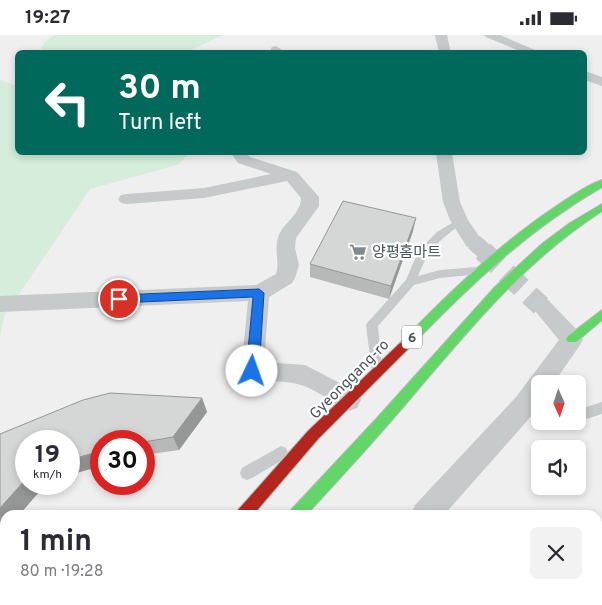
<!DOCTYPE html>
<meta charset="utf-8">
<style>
:root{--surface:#fff;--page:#f2f2f3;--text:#2b2b33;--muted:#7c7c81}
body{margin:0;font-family:Overpass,"Noto Sans KR",sans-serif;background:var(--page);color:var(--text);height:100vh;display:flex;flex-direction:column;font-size:19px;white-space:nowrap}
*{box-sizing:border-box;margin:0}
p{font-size:16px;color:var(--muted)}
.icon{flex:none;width:28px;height:28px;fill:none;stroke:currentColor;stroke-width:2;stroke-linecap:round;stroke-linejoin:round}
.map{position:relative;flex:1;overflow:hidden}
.details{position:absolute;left:0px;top:475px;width:602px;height:95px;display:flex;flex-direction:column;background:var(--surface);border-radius:15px 15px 0 0;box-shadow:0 2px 8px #0003}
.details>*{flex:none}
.top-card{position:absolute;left:15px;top:15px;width:572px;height:105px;border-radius:8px;box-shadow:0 2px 8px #0003;background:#00695c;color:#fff;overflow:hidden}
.needle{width:32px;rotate:177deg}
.tools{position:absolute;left:531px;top:340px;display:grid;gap:10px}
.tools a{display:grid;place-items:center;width:55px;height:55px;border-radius:8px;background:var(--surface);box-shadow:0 2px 8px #0003;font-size:25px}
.speed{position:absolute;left:15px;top:395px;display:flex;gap:10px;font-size:25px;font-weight:700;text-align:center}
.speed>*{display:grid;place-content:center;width:65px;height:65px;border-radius:50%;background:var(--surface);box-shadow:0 2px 8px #0003;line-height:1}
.speed small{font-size:12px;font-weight:400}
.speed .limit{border:8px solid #d22;background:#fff;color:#111}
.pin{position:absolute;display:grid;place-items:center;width:42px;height:42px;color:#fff;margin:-21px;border:2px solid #fff;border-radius:50%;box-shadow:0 1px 5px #0007}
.me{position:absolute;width:55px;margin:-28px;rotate:3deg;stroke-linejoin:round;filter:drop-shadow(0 0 4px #0008)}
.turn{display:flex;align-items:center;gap:18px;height:105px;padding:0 20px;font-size:22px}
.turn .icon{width:65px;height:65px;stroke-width:2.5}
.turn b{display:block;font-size:35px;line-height:42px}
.round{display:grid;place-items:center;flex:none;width:52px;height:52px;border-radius:8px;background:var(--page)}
.headline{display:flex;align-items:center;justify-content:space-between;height:85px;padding:0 20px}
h1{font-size:30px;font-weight:700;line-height:38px}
.status{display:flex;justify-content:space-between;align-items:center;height:35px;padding:0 25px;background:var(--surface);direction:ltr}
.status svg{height:14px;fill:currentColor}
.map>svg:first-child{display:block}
.green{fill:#d5edda}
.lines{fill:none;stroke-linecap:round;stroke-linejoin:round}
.street-tunnel-far1{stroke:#c5c8ca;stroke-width:17;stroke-dasharray:17 8;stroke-linecap:butt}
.street-tunnel{stroke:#c5c8ca;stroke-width:21;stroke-dasharray:21 11;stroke-linecap:butt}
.fast-casing{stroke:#b4babe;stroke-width:2}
.jam-casing{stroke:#b4babe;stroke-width:2}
.lane{fill:#c6cacb;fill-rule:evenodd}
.street{fill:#c6cacb;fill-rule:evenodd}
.fast{fill:#63d668;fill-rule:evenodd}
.jam{fill:#b3261e;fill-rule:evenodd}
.wall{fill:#b7b9b9}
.shaded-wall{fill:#959696}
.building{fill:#d5d7d7;stroke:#959696}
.route{fill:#1a73e8;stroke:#114b97}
.labels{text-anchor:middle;stroke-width:4.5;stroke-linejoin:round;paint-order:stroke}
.shield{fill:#fff;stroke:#7e878c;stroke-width:1}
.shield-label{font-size:14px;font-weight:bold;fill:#47545a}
.poi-label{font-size:15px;fill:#47545a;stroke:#fff;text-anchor:start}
.street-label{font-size:15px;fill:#47545a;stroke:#fff}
</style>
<div class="status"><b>19:27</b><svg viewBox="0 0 49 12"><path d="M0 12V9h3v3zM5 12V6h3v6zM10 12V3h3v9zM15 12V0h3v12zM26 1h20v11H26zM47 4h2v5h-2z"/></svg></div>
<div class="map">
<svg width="602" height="570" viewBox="0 0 602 570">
<rect width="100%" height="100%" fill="#efefef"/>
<g class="green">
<polygon points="54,0 223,0 186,17 40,17 43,9"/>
<polygon points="0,45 17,51 18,118 190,118 177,130 90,154 4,281 0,300"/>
</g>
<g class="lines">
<polyline class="street-tunnel-far1" points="474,207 485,217"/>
<polyline class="street-tunnel" points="483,216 541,271"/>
<g class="fast-casing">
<g id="fast">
<path d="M602,145V152C526,196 468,252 407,315L403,317L399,315L397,312L399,309C449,258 499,209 558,170C572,161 587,150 602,145Z"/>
<path d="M602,169V176C525,226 474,289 415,358C380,400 343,440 306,480H289L291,475L378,382L495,252L543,208L570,188Z"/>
<polygon points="602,275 602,285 576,307 568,307 566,304 568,301"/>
<polygon points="143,565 162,565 160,570 141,570"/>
<polygon points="204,565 223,565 221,570 202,570"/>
</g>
</g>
<g class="jam-casing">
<polygon id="jam" points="403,307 407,309 409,312 407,315 318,404 253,480 236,480 238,475 308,396 399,309"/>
</g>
<g class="lane">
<path d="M460,183L463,184V188C440,204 428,215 418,241L440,235L476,232L481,236L480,239L440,243L414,250L378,291L382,334L380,338L376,339L372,338L366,290L368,287L406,245L414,226L425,209L437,197Z"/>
<polygon points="602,367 602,379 583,385 578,384 578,372 583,373"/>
<polygon points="281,411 286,413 288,418 286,423 252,443 247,445 242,443 240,438 242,433"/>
</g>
<g class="street">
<polygon points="435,0 447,0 451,18 439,18"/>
<polygon points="484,0 500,0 542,18 524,18 486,2"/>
<polygon points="276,11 287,18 272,18 270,15 272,12"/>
<polygon points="585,36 602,42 602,51 585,45"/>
<path d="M231,118H246L250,122L297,137L319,162V171L296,203L295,213L299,230L295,243L292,248L269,262L264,327L305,330L357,357L361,365L357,373L349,376C332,369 318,355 301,350C283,344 262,349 244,343L241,336L248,266L0,277V261L256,250L276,239C280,227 274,215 278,203C282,188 301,180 301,163L287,146L204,163L127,169L121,168L118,164L121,160L127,159L204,153L271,139L238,128Z"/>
<polygon points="436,118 452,118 460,167 468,185 483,207 481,212 474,213 467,212 450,185 443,167"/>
<polygon points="541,263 548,265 580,298 583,304 580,310 553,349 540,349 540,368 534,378 444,480 411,480 415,470 516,362 559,305 531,271 534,265"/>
<polygon points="369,565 399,565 397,570 367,570"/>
</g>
<use href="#fast" class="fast"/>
<use href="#jam" class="jam"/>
</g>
<g class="wall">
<polygon points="413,196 389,264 310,242 310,229"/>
<polygon points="202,363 207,377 179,415 144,420 144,406 101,406 101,431 69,440 69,406 46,449 19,480 5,480 5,495 0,501 0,399"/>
</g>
<g class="shaded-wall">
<polygon points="416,183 413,196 389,264 391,251"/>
<polygon points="202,363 207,377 179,415 173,402"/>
<polygon points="101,416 101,431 69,440 69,425"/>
<polygon points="26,444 26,449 46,449 19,480 5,480 5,495 0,501 0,473"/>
</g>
<g class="building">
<polygon points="343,166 416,183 391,251 310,229"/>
<polygon points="110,358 202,363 173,402 144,407 101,406 101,416 69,425 69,406 26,406 26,444 0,473 0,399 83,365"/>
<polygon points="318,565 365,565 366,568 366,570 313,570"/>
</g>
<polygon class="route" points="259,254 264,258 259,336 257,340 252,341 248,340 246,336 253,262 119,268 114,264 119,260"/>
<defs>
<g id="supermarket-bare" transform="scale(1.35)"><path d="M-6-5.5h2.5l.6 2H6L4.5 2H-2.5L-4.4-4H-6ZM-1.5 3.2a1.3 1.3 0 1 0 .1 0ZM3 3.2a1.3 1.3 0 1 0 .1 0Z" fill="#828a8e" stroke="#fff" stroke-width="2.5" paint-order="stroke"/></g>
</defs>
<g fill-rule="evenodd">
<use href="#supermarket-bare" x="358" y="217"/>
</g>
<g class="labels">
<rect class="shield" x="402" y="290.5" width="20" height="23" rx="4"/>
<g class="shield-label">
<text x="412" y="307">6</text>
</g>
<g class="poi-label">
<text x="372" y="222">양평홈마트</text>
</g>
<g class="street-label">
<text transform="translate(349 344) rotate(-45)" y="5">Gyeonggang-ro</text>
</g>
</g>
</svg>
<div class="tools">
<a><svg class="needle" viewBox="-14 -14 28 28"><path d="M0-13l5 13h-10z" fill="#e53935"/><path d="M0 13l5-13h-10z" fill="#7c7c81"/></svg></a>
<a><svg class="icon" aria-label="sound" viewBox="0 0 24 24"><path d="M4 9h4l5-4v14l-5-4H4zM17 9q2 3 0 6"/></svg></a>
</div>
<div class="speed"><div>19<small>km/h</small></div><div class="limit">30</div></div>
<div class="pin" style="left:119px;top:264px;background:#d93025"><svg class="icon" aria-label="arrive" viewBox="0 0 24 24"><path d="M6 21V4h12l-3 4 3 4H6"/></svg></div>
<svg class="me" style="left:252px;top:336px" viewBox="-20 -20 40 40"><circle r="19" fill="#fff"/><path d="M0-13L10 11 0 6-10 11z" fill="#1a73e8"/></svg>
<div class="top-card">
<div class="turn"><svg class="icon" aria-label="left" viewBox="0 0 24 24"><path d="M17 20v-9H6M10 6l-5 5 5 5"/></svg><div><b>30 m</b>Turn left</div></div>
</div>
<section class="details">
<div class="headline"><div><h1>1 min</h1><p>80 m · 19:28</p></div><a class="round"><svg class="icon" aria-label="close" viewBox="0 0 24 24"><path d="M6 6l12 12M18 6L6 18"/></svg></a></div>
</section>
</div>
